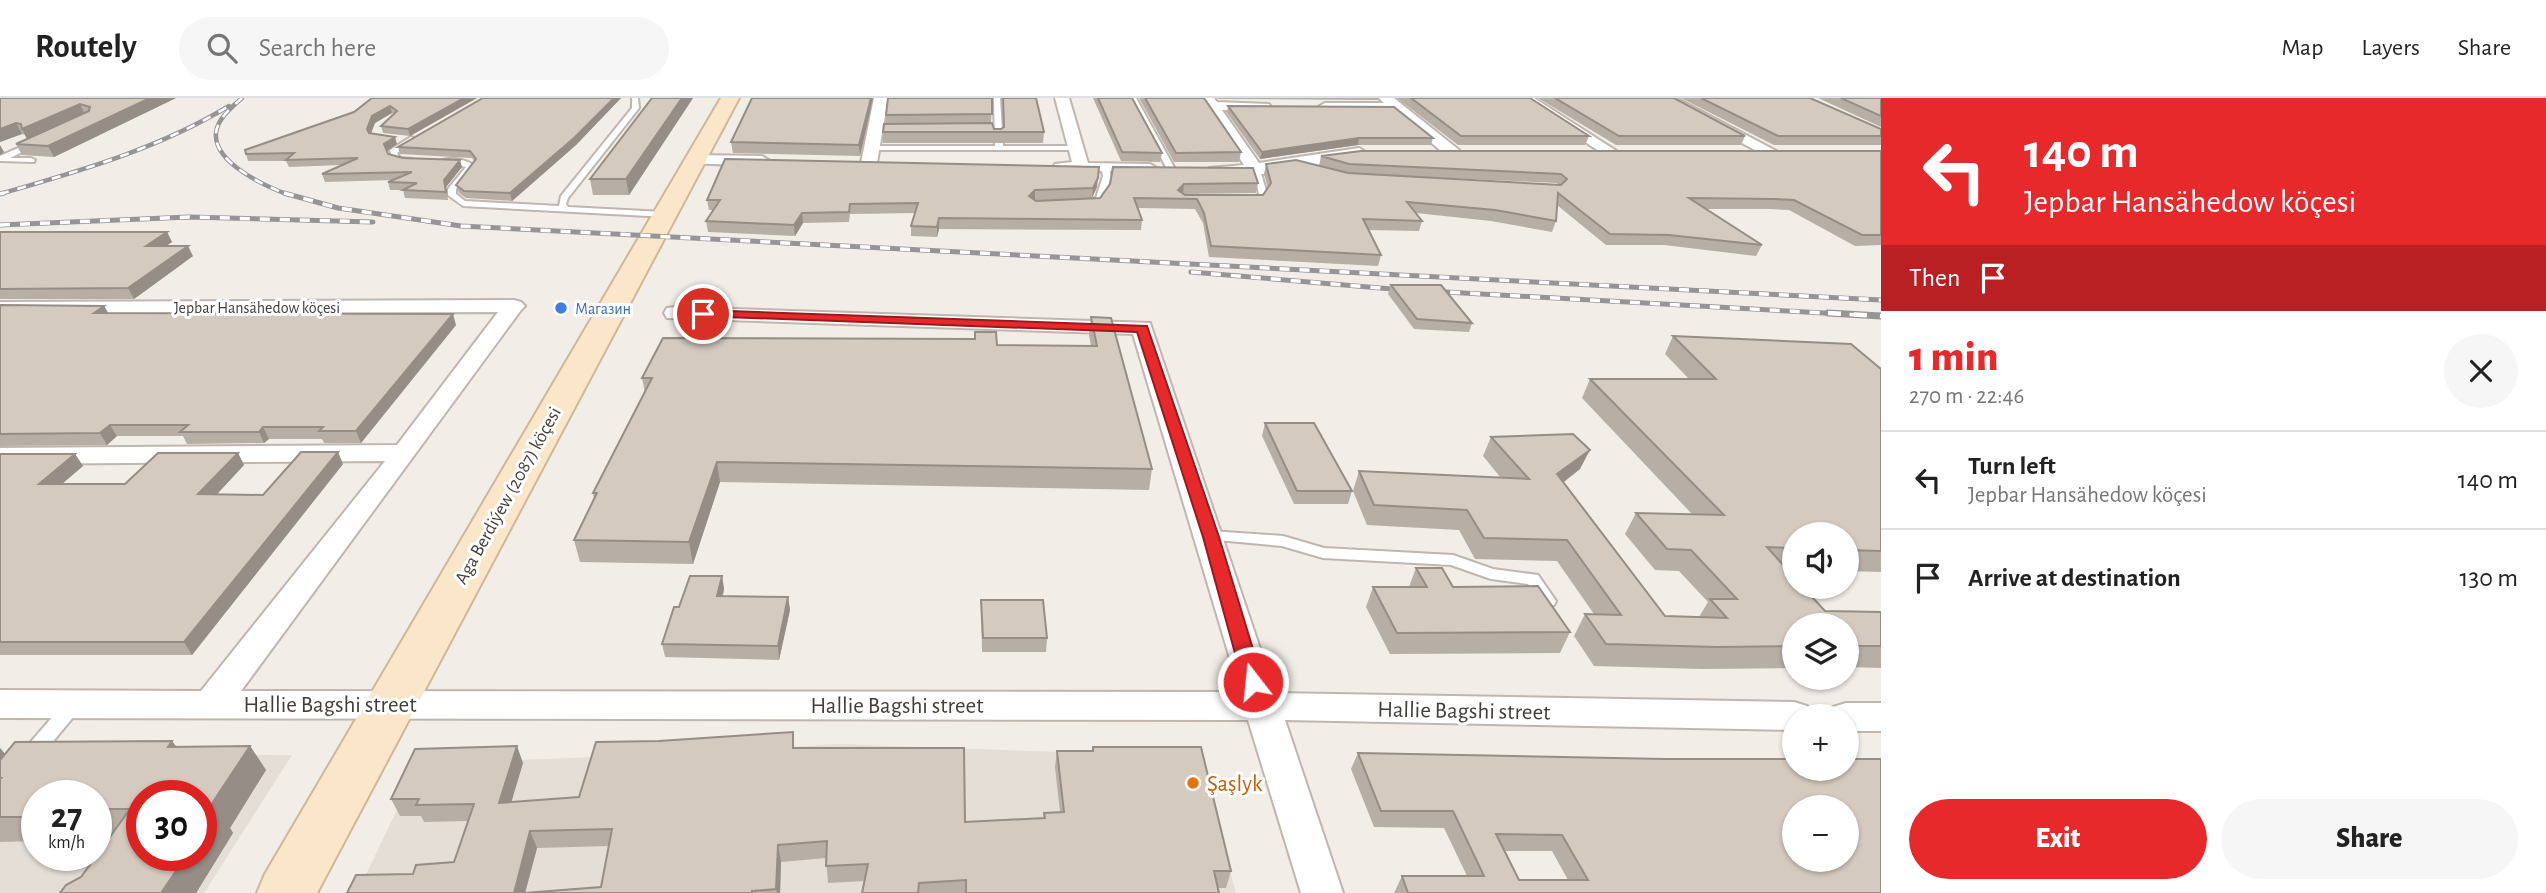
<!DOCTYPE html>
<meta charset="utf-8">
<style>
:root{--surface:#fff;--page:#f6f6f6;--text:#222;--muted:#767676;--line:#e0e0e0;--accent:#e7292c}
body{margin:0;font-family:"Alegreya Sans",sans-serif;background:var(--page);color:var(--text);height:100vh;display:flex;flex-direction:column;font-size:26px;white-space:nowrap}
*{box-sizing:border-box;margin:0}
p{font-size:23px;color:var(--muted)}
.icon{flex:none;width:38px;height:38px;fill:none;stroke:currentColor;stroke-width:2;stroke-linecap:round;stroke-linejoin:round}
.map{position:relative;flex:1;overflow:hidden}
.panel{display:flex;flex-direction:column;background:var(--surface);width:665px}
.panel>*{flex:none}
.guide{background:#e7292c;color:#fff;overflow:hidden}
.buttons{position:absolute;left:1782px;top:424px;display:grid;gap:14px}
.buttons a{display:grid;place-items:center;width:77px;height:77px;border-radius:50%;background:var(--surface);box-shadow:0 2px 5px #0004;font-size:35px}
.speed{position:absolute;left:21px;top:682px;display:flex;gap:14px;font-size:35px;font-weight:700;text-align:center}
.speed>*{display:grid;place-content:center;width:91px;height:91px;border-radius:50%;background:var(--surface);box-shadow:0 2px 5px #0004;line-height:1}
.speed small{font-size:18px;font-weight:400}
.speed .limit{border:10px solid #d22;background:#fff;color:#111}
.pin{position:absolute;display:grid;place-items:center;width:60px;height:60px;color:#fff;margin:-30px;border:4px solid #fff;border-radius:50%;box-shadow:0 2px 7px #0007}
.me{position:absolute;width:77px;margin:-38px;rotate:344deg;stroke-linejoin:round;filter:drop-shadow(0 0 5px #0008)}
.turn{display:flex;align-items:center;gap:24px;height:147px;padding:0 28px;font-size:32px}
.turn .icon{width:91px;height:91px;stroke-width:2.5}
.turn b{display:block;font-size:49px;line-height:60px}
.then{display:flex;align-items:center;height:66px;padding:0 28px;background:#0003;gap:14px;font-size:26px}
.round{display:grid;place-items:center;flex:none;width:74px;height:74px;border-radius:37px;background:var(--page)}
.head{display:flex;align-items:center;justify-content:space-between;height:119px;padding:0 28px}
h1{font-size:42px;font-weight:800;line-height:52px;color:var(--accent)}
.action{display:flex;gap:14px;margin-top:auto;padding:14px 28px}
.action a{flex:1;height:80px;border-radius:42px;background:var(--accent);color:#fff;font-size:28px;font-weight:800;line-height:80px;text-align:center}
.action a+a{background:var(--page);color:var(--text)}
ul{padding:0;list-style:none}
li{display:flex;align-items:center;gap:21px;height:98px;padding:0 28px;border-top:2px solid var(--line)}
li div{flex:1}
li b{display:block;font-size:26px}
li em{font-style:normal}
header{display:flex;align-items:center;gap:42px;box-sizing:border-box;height:98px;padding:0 35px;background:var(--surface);border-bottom:2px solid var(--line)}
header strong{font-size:33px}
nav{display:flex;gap:38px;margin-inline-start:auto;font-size:24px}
.search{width:490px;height:63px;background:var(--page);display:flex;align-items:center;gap:18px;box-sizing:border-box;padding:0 24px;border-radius:38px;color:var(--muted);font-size:26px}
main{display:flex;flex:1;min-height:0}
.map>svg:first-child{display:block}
.residential{fill:#e5ded6;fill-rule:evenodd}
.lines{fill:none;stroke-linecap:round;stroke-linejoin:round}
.lane-casing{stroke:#c0b6ad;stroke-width:4}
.street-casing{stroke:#c0b6ad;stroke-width:4}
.secondary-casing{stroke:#ceb89a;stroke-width:4}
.lane{fill:#fff;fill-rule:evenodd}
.street{fill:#fff;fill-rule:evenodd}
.secondary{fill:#fae6c9;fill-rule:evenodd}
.rail-far2-casing{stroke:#959595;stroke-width:4.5}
.rail-far1-casing{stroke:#959595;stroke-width:5}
.rail-casing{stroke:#959595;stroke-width:7}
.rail-far2{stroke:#fff;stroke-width:2.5;stroke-dasharray:9;stroke-linecap:butt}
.rail-far1{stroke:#fff;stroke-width:3.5;stroke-dasharray:10;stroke-linecap:butt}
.rail{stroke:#fff;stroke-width:4.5;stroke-dasharray:13;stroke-linecap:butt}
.wall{fill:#b7aea5;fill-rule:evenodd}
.shaded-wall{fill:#958d86}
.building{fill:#d5cac0;stroke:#958d86;stroke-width:2;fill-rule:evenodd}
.route{fill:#e7292c;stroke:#961b1d;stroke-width:2}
.shop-dot{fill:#3f7fe0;stroke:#fff;stroke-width:2.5}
.food-dot{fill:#e8710a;stroke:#fff;stroke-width:2.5}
.labels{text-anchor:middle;stroke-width:6;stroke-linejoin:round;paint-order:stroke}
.far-street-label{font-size:16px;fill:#443d37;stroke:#fff}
.far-shop-label{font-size:16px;fill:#366cbe;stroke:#fff;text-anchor:start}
.street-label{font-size:19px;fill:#443d37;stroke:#fff}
.near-street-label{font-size:23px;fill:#443d37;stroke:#fff}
.near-food-label{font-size:23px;fill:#c56008;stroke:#fff;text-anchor:start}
</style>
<header>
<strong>Routely</strong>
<div class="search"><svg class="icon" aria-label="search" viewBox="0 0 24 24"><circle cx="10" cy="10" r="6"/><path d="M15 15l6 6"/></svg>Search here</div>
<nav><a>Map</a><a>Layers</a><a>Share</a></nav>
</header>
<main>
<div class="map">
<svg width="1881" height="795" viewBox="0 0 1881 795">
<rect width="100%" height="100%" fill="#f2ede7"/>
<g class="residential">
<polygon points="837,646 1199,659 1236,795 357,795 419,666 695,655"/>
<path d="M0,655L292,657L204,795H0ZM37,698H96V758H37ZM142,698H201V758H142Z"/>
</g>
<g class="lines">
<g class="lane-casing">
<g id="lane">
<path d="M632,0H638L639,10L568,100L566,106L568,109L664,114L668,117L667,119L463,108L448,97V91L466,69L439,64C450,58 465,61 475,68L456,91V96L465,103L559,108L561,98L632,10Z"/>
<polygon points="994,0 1000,0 1003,48 1076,48 1080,50 1076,52 872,52 868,50 872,48 995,48"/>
<polygon points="1130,0 1136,0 1175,71 1174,73 1167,71"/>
<polygon points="411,39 418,41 397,55 400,60 412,61 412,65 394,64 390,52"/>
<polygon points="34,43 41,45 10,60 31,60 35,62 34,64 0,63 0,58"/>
<polygon points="1105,68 1109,70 1111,78 1104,102 1088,109 1082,109 1082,105 1096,100 1103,78 1101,70"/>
<polygon points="1253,70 1260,72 1267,96 1261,104 1247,105 1243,102 1244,100 1256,99 1259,96"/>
<polygon points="1211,433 1283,438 1324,450 1453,457 1493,471 1538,477 1556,503 1554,507 1542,507 1528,486 1491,481 1451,467 1323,460 1282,448 1206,441 1204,438"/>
<polygon points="73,600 79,602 82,607 79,612 37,663 30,666 23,663 21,658 23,653 67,602"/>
</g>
</g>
<g class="street-casing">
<g id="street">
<polygon points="874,0 888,0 877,65 869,70 861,65"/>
<polygon points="1055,0 1069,0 1088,65 1150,66 1158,71 1156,74 1055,72 1053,69 1055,66 1072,64"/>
<polygon points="1200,0 1214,0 1217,4 1269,6 1271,9 1264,13 1222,12 1259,65 1359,50 1367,55 1359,60 1256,77 1209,76 1207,73 1209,70 1244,67"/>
<polygon points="1379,0 1394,0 1459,52 1461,55 1459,58 1447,58 1394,13 1325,13 1318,9 1325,5 1384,5"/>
<polygon points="1518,0 1534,0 1618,54 1615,57 1605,57"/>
<polygon points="1659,0 1676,0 1780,55 1772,60 1766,58"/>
<polygon points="694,57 762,58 770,63 762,68 688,65 686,62"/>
<polygon points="514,202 521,204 525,208 521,212 241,593 1240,594 1133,236 667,220 664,215 667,210 675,209 1150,225 1275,595 1794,604 1807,608 1812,618 1794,618 1794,632 1285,622 1343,795 1301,795 1248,622 0,620 0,592 201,593 385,363 0,366 0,350 397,347 498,214 0,216 0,204"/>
<polygon points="1846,605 1881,605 1881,633 1846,633 1846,618 1829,618 1833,609"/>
</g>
</g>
<g class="secondary-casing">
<polygon id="secondary" points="721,0 739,0 317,795 257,795 265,776"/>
</g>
<use href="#lane" class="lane"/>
<use href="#street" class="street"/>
<use href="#secondary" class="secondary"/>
<g class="rail-far2-casing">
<g id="rail-far2">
<path d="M242,0C232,9 217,21 216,35C213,65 267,89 289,97"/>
<path d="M0,96C79,73 158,51 229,8"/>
</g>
</g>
<g class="rail-far1-casing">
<g id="rail-far1">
<polyline points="284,95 338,110 461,128 1881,202"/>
<polyline points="0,96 4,95"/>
<polyline points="0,127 189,119 373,124"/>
<polyline points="1191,174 1392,191 1860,217"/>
</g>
</g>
<g class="rail-casing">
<polyline id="rail" points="1828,215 1881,218"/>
</g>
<use href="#rail-far2" class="rail-far2"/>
<use href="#rail-far1" class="rail-far1"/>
<use href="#rail" class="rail"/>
</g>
<g class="wall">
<polygon points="0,0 176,0 54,59 22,57 16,46 27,41 25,37 22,36 0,44"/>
<polygon points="398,0 477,0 410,38 383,35 381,28 394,16 392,15 375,25 371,35 397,46 387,53 388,56 403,60 462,69 446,89 448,102 405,100 403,92 404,92 390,92 388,84 393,82 325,84 322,76 341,67 289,69 286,63 248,63 246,56"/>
<polygon points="483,0 621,0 576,47 512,103 466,100 459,95 456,87 474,63 472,60 400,56 398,49"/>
<polygon points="652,0 693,0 629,97 593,97 590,81"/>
<polygon points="873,0 860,58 733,55 731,44"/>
<polygon points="992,0 991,25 994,31 1001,31 1003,29 1003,0 1036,0 1044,34 1043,45 883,45 883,34 886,26 886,17"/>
<polygon points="1093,0 1132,0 1162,55 1160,64 1121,63"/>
<polygon points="1139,0 1204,0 1241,54 1239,64 1174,64"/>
<polygon points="1217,0 1378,0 1378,2 1218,1"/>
<polygon points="1397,0 1530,0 1589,38 1585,47 1458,47"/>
<polygon points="1538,0 1674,0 1745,38 1741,47 1616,47"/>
<polygon points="1681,0 1810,0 1881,31 1881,47 1774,47"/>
<polygon points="1818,0 1881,0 1881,29"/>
<polygon points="1228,8 1433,40 1431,47 1358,47 1260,61 1227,15"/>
<path d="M1881,53V147L1855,148L1789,112L1769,111H1705L1762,147L1756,158L1664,147H1606L1557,107L1556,123L1552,134L1491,123L1416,115L1422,123L1419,133L1368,132L1381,157L1378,168L1209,159L1203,125L1195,111L1138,110L1142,122L1141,132L939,131L937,139L911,138V128L915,115L850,116L849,124L803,125L795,138L708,134L706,123L714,112H709L707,102L1097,89L1092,100L1035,103H1036L1100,100L1110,86L1258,85L1256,95L1183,96L1185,97H1263L1268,90L1264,76L1266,66L1319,68L1321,58ZM1425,79L1557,85L1558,87Z"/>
<polygon points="0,134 167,134 172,144 166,148 193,158 134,201 0,201"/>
<polygon points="1391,187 1472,225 1469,234 1414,231 1388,196"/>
<polygon points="0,207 104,208 108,215 456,227 361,345 324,345 322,341 269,341 264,345 187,346 183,338 117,338 107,347 0,348"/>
<polygon points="1091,219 1152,371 1149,392 720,384 693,466 580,464 574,442 594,401 593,395 645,295 642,280 997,247 1091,248 1089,237"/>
<polygon points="1673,238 1881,271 1881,474 1846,473 1846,436 1794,436 1794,471 1787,471 1825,513 1881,514 1881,570 1846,569 1846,527 1794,527 1794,570 1703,571 1594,568 1574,538 1585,516 1594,516 1557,463 1475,461 1459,432 1367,427 1353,393 1359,373 1501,380 1483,358 1491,339 1580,371 1564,384 1665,518 1699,519 1708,504 1679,473 1655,472 1625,436 1636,415 1692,416 1582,300 1590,281 1689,281 1665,256"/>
<polygon points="1265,325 1352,393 1348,406 1294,406 1262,338"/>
<polygon points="238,355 244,367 217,396 263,397 343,366 192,557 0,557 0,356 75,356 83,368 61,386 125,386"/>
<polygon points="1416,470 1453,489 1570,534 1560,555 1390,556 1366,509 1373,489 1409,489"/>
<polygon points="722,478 724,491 723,498 788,499 790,512 779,562 665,559 662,546 679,509"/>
<polygon points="981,502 1047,540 1046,554 982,554"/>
<polygon points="172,643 176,648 250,648 266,672 230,730 233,735 196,795 60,795 81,779 112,736 96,736 96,698 37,698 37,743 0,744 0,650 5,656"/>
<path d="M1093,649L1231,773L1226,790H1218L1219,795H862L865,783L828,785L826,760L781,764L780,795H347L454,764L468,723L424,724L421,718H400L391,701L523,665L511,704L579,699L796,650L965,724L1043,720L1044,715L1060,714L1055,669L1057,653H1092ZM609,748L601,789L525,795L537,750Z"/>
<path d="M1358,655L1881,795H1394L1402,778H1467L1444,730L1374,729L1351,671ZM1505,753H1552L1568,782H1519Z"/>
</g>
<g class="shaded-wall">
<polygon points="150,0 176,0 54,59 48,48"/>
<polygon points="464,0 477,0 410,38 408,31"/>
<polygon points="614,0 621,0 576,47 512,103 510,95"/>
<polygon points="682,0 693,0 629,97 626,81"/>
<polygon points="871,0 873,0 860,58 859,47"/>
<polygon points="80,6 85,17 28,43 22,31"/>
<polygon points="390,8 392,15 375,25 370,38 367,31 372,18"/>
<polygon points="16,25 22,36 0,44 0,31"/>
<polygon points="395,39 397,46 387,53 384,46"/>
<polygon points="1359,40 1358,47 1260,61 1262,54"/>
<polygon points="0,47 4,54 0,57"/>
<polygon points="460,62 462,69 446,89 448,102 444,82"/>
<polygon points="1098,80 1097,89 1092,100 1093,90"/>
<polygon points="1184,86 1183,96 1178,92"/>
<polygon points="1035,92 1035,102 1029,98"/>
<polygon points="802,115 803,125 795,138 794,127"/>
<polygon points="939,120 939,131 937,139 937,129"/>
<polygon points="167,134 172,144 151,158 146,148"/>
<polygon points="188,148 193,158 134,201 128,190"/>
<polygon points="104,208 110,218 94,215"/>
<polygon points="453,216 456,227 361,345 356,333"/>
<polygon points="110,327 117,338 107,347 100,335"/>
<polygon points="263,329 269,341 264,345 259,334"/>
<polygon points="1590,352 1580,371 1548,396 1557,376"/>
<polygon points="338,354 343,366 192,557 184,544"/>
<polygon points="238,355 244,367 205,409 198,396"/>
<polygon points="75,356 83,368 47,399 39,386"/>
<polygon points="717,364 720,384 693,466 689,444"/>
<polygon points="722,478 724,491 719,511 717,498"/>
<polygon points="788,499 790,512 779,562 778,548"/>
<polygon points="172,643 189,668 168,649"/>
<polygon points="250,648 266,672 230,730 233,735 196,795 161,795 186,758 201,758 201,734 209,710"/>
<polygon points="517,648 523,665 506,722 499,705"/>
<polygon points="0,650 11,663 0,677"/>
<polygon points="530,733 537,750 525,795 514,795"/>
<polygon points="778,747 781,764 780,795 777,795 776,791"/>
</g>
<g class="building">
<polygon points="0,0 150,0 48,48 16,46 89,13 90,9 80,6 22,31 21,26 16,25 0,31"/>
<polygon points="372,0 464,0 408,31 381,28 397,13 390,8 372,18 367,31 369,35 395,39 384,46 388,56 403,60 460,62 444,82 446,94 403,92 417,85 388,84 412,74 322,76 358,60 286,62 294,55 246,56 245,52 354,14"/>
<polygon points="483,0 614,0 574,40 510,95 464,93 456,87 476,61 470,53 398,49"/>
<polygon points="652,0 682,0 626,81 590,81"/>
<polygon points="752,0 871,0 859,47 731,44"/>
<polygon points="888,0 992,0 992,16 886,17"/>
<polygon points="1003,0 1036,0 1044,34 883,34 884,26 992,25 994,31 1001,31 1004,29"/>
<polygon points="1098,0 1132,0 1162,55 1122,54"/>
<polygon points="1145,0 1204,0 1241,54 1176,55"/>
<polygon points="1411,0 1530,0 1589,38 1461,38"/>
<polygon points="1555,0 1674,0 1745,38 1619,38"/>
<polygon points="1701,0 1810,0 1881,31 1881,38 1778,38"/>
<polygon points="1841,0 1881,0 1881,18"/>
<polygon points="1228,8 1394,9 1433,40 1359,40 1262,54"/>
<polygon points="1361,53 1881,53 1881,137 1862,137 1794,102 1774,101 1689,100 1762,147 1669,137 1610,136 1558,95 1556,123 1495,112 1407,104 1422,123 1363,121 1381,157 1211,148 1204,115 1197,101 1134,100 1142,122 939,120 937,129 911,128 918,105 850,106 849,114 802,115 794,127 706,123 720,102 707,102 725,61 1099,69 1098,80 1093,90 1035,92 1029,98 1036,103 1100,100 1110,86 1113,69 1253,70 1258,85 1184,86 1178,92 1185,97 1263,97 1271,85 1266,66 1296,62 1348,75 1561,87 1567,81 1561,76 1349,66 1321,58"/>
<polygon points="0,134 167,134 146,148 188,148 128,190 0,191"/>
<polygon points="1391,187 1441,187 1472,225 1417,221"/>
<polygon points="0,207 104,208 94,215 453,216 356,333 319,333 323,329 263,329 259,334 180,334 188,327 110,327 100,335 0,336"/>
<polygon points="1091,219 1111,220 1152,371 717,364 689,444 574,442 597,395 593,395 652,280 642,280 663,240 975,241 975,234 996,234 997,247 1097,248"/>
<polygon points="1673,238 1851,246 1881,271 1881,453 1846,452 1846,436 1794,436 1794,450 1767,449 1794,479 1794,488 1802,488 1825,513 1881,514 1881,548 1846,548 1846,527 1794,527 1794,548 1717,549 1606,546 1585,516 1621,517 1567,442 1484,440 1467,412 1374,407 1359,373 1529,381 1491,339 1573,336 1590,352 1557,376 1665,518 1727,520 1710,501 1737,501 1691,452 1667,451 1636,415 1724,417 1590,281 1716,281"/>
<polygon points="1265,325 1314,325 1352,393 1297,393"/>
<polygon points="301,354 338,354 184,544 0,544 0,356 75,356 39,386 125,386 158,355 238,355 198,396 263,397"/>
<polygon points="1416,470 1442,470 1453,489 1538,488 1570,534 1397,535 1373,489 1427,489"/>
<polygon points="690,478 722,478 717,498 788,499 778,548 662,546 674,509 679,509"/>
<polygon points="981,502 1043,502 1047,540 983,540"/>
<polygon points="793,634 793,650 964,650 965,724 1045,720 1044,715 1064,714 1057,653 1093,653 1093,649 1201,649 1231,773 1214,773 1219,795 966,795 966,782 919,785 918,795 862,795 868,766 826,768 827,743 778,747 776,791 752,793 752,795 524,795 601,789 612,731 530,733 514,795 347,795 356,777 413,776 416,767 454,764 474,706 416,707 419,701 391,701 415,651 517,648 499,705 579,699 596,644 659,643"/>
<polygon points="172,643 168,649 250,648 209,710 216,711 201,734 201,698 142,698 142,758 186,758 161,795 60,795 66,787 81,779 130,711 96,711 96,698 37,698 37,719 0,719 0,681 1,680 0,680 0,662 15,644"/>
<path d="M1358,655L1665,661H1794V670H1846V661H1881V795H1408L1402,778H1484L1453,713H1381ZM1794,709H1846V761H1794ZM1496,736L1562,737L1588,782H1519Z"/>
</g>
<polygon class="route" points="703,212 1147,228 1219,439 1263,584 1260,589 1253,591 1246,589 1243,584 1203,439 1137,234 698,218 697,216"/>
<circle class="shop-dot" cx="561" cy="210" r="7"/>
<circle class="food-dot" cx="1193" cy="685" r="7"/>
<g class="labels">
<g class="far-street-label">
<text x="257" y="215">Jepbar Hansähedow köçesi</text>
</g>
<g class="far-shop-label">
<text x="575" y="216">Магазин</text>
</g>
<g class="street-label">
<text transform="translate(507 397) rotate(-61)" y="7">Aga Berdiýew (2087) köçesi</text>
</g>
<g class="near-street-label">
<text x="330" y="614">Hallie Bagshi street</text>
<text x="897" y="615">Hallie Bagshi street</text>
<text transform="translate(1464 612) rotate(1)" y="8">Hallie Bagshi street</text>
</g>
<g class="near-food-label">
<text x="1207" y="693">Şaşlyk</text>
</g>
</g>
</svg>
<div class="buttons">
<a><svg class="icon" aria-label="sound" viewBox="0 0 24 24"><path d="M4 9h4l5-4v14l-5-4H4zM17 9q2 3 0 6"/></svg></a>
<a><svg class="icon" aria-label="layers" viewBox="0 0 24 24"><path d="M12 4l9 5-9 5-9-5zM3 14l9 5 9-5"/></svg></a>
<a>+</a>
<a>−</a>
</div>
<div class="speed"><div>27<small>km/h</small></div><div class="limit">30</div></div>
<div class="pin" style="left:703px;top:216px;background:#d93025"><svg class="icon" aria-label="arrive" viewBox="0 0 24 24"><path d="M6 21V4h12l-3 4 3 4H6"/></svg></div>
<svg class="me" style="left:1253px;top:584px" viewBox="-20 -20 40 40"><circle r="17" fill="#e7292c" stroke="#fff" stroke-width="3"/><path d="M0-11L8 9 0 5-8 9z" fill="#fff"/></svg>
</div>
<section class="panel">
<div class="guide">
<div class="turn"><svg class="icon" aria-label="left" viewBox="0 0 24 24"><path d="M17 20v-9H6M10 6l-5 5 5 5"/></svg><div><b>140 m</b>Jepbar Hansähedow köçesi</div></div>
<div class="then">Then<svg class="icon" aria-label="arrive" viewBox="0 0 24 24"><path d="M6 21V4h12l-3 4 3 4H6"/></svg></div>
</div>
<div class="head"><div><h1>1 min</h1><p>270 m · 22:46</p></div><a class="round"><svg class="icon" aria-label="close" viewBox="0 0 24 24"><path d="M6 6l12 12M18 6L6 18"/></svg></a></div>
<ul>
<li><svg class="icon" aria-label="left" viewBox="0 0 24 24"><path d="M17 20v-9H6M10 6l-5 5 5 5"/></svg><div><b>Turn left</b><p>Jepbar Hansähedow köçesi</p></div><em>140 m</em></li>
<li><svg class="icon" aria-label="arrive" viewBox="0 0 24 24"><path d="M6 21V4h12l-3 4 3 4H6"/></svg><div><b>Arrive at destination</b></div><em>130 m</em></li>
</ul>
<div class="action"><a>Exit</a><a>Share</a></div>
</section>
</main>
